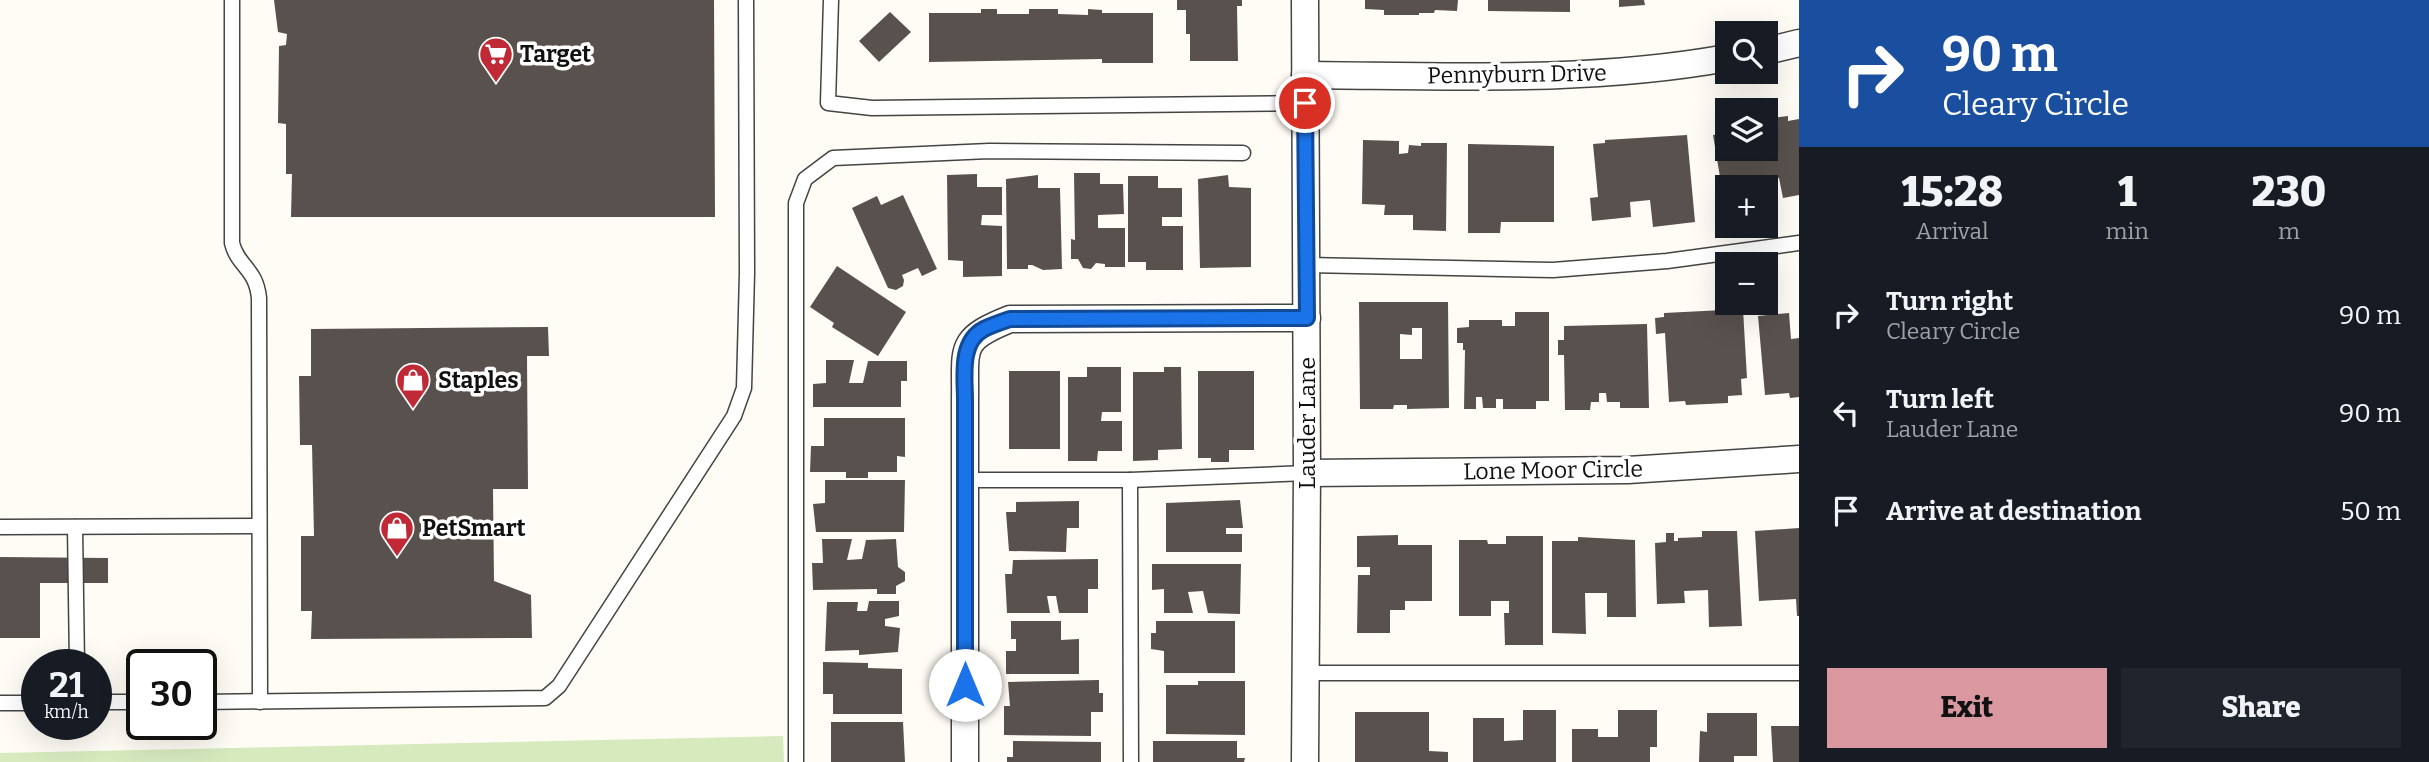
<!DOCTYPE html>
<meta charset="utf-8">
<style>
:root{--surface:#171b24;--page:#20242c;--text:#f1f3f6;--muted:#9ea1a6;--accent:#da99a0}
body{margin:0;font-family:Bitter,serif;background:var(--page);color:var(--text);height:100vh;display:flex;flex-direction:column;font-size:26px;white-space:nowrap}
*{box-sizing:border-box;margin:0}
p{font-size:23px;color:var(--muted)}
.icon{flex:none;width:38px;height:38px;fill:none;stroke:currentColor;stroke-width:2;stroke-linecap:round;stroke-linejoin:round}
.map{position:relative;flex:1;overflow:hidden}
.side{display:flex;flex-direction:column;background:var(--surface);width:630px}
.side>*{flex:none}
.banner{background:#1a4fa0;color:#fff;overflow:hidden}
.fabs{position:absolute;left:1715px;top:21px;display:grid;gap:14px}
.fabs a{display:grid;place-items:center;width:63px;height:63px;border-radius:0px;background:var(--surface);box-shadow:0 7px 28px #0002;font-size:35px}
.speed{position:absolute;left:21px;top:649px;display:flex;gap:14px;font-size:35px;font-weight:700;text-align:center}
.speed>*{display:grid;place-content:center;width:91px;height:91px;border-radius:50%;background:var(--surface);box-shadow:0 7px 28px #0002;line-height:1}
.speed small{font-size:18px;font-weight:400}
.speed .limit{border:4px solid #111;border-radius:10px;background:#fff;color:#111}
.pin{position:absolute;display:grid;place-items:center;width:60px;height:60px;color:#fff;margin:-30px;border:4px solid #fff;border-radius:50%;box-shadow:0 2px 7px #0007}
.me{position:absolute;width:77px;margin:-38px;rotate:0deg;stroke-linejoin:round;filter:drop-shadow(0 0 5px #0008)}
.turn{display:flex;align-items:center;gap:24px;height:147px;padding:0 28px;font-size:32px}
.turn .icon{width:91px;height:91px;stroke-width:2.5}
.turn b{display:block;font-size:49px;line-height:60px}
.eta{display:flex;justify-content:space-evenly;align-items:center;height:119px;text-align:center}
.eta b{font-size:42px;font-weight:800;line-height:49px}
.cta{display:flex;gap:14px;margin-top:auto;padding:14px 28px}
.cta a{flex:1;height:80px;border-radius:0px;background:var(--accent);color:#111;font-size:28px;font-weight:800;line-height:80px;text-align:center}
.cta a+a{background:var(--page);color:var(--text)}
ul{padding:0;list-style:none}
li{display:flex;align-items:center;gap:21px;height:98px;padding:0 28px}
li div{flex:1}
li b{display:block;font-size:26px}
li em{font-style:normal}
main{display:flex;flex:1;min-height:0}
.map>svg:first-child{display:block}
.green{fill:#d6eabe}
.building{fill:#59514d;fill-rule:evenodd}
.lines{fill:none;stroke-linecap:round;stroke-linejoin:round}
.service-casing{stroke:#444;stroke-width:17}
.minor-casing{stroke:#444;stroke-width:29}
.service{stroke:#fff;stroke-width:14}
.minor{stroke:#fff;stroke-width:26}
.route-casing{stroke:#114b97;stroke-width:18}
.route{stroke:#1a73e8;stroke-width:12}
.labels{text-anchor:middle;stroke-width:7;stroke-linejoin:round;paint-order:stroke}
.poi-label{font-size:23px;font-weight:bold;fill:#111;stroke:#fff;text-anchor:start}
.street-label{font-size:23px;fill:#111;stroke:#fff}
</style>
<main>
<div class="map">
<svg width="1799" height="762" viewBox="0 0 1799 762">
<rect width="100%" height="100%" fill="#fffcf5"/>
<polygon class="green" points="783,736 784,762 0,762 0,753"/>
<g class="building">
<polygon points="274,0 714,0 715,217 291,217 292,174 286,174 286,124 278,123 279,46 286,45 287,34 278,32"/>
<polygon points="1177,0 1242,0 1242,6 1237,6 1238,61 1190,61 1190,34 1186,34 1186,10 1177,10"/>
<polygon points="1365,0 1458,0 1457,11 1435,10 1434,13 1419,13 1419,15 1384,15 1384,10 1365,9"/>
<polygon points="1488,0 1570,0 1570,12 1488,11"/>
<polygon points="1619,0 1644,0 1645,5 1619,7"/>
<polygon points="981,9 997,9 997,14 1029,14 1029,9 1058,9 1058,14 1088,15 1088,9 1102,10 1102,13 1153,13 1153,63 1102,63 1102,59 929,62 929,13 981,13"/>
<polygon points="890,12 911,32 879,62 859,41"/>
<polygon points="1788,116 1788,121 1799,119 1799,195 1783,198 1779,178 1756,182 1756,187 1727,187 1726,213 1713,135 1727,133 1727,149 1766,149 1766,119"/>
<polygon points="1687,135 1695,222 1653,227 1650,200 1630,202 1631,217 1592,221 1590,198 1598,197 1593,144 1605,143 1605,140"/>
<polygon points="1363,140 1399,141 1399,154 1408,153 1409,145 1421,146 1421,143 1447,143 1446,231 1413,230 1413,215 1384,215 1385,205 1362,204"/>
<polygon points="1468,144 1554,146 1554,222 1501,222 1500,233 1468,233"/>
<polygon points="1074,173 1100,173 1100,184 1123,184 1124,214 1098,215 1098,228 1125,228 1125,267 1105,267 1105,264 1096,263 1091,269 1083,268 1078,259 1071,259 1071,239 1075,240"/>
<polygon points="977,174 977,187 1002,187 1002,215 982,215 981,225 1002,226 1002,276 963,277 963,261 948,260 947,175"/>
<polygon points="1038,175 1038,188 1060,188 1062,269 1043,270 1032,265 1028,265 1028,269 1007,269 1006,179"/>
<polygon points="1228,175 1229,187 1251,188 1251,267 1200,268 1198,179"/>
<polygon points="1128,176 1158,176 1158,188 1182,188 1182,217 1162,217 1162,226 1183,226 1183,270 1146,270 1146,262 1128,262"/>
<polygon points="903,195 937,269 922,276 918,268 902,275 904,280 903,286 896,290 888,288 852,208 877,196 881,205"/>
<polygon points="837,266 906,312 878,356 832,327 834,323 810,307"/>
<path d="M1359,302H1448L1449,408L1407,409V405H1394L1393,409H1360ZM1412,328H1422V359H1400V334L1412,335Z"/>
<polygon points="1743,309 1747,378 1741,379 1742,395 1728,396 1728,403 1686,405 1685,401 1669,402 1665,333 1656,334 1655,318 1664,317 1664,313"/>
<polygon points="1515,312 1549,312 1549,401 1536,401 1536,409 1503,409 1503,399 1496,399 1496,408 1483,408 1482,397 1476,397 1476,409 1464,409 1465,350 1463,350 1463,343 1457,343 1457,328 1469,327 1469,320 1502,320 1502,326 1515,326"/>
<polygon points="1789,313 1791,339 1799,338 1799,397 1790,398 1789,393 1765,395 1758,316"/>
<polygon points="1647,324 1649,408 1620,408 1620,402 1607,402 1606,393 1599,393 1599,402 1591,402 1590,410 1565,410 1564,355 1558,355 1558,340 1564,340 1564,326"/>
<polygon points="548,327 549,356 527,356 528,489 493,489 494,581 531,595 532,638 311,639 312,611 301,611 301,536 314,536 312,445 300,445 299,376 311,376 311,329"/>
<polygon points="826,360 854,360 849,383 863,383 868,361 907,361 907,381 901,381 901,407 813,407 813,384 826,383"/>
<polygon points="1087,367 1121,367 1121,412 1102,412 1101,421 1122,421 1122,451 1098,451 1097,461 1068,461 1068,377 1087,377"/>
<polygon points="1164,367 1181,367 1182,449 1158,450 1158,460 1133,461 1133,372 1164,372"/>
<rect x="1009" y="371" width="51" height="78"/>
<polygon points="1198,371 1254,371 1254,450 1229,450 1229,462 1211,462 1211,458 1198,458"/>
<polygon points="824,418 905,418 905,457 897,456 897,472 868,472 868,478 846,478 846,472 810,472 811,446 824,446"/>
<polygon points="825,480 905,480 904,532 816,532 813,504 825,503"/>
<polygon points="1240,500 1243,528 1226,528 1226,534 1242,534 1242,552 1166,552 1166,503"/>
<polygon points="1079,501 1079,528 1067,528 1066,552 1009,551 1006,512 1016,512 1016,502"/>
<polygon points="1799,528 1799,616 1797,616 1796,599 1759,601 1755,531"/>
<polygon points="1702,531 1737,531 1742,626 1709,627 1708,590 1684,591 1685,603 1657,604 1655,543 1666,542 1666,533 1674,533 1674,541 1678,541 1678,538 1702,537"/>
<polygon points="1398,535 1398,545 1432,545 1432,601 1405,601 1405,610 1390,610 1390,633 1357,633 1358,575 1370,575 1370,567 1357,567 1357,536"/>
<polygon points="1506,536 1543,536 1543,645 1505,645 1504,613 1509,613 1509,601 1491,601 1491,616 1459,616 1459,540 1487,540 1488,544 1506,544"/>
<polygon points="1578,537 1635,540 1636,617 1607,617 1607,593 1585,593 1586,634 1552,633 1552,541 1578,541"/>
<polygon points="822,539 852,539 847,560 862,559 866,540 896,539 898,567 905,572 905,581 896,586 896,594 877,594 877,589 813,590 812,563 823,563"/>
<polygon points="0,557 108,558 108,583 40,583 40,638 0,638"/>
<polygon points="1098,559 1098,589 1088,589 1088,613 1059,613 1056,596 1047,596 1050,613 1007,613 1005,574 1012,574 1013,560"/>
<polygon points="1152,564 1241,564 1240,614 1208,613 1203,591 1188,592 1193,613 1164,613 1164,589 1152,590"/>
<polygon points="869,601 899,601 899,616 885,619 885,626 900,628 898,652 859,655 859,650 825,651 827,602 858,602 857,611 867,611"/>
<polygon points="1011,621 1061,621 1061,640 1079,639 1079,674 1006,674 1006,651 1016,651 1016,639 1011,639"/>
<polygon points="1156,621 1235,621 1235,673 1164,673 1164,651 1151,649 1151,633 1156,633"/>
<polygon points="823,662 868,663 868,668 902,669 902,714 833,714 833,694 823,694"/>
<polygon points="1099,680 1099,693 1103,693 1103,712 1091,712 1091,736 1004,735 1004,706 1010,706 1008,682"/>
<polygon points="1198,681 1245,681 1245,735 1166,734 1166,685 1198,685"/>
<polygon points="1523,710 1556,710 1556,762 1473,762 1473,718 1504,718 1504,741 1523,740"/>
<polygon points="1618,710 1657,710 1657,747 1650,747 1650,762 1572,762 1572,729 1598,729 1598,737 1618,737"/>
<polygon points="1355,712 1429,712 1429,751 1448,752 1448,762 1355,762"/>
<polygon points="1707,713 1757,713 1757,756 1734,756 1734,762 1699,762 1700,731 1707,732"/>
<polygon points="831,722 903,722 905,762 831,762"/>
<polygon points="1771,726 1799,726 1799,762 1773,762"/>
<polygon points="1013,741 1101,742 1101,762 1007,762 1007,757 1013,757"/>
<polygon points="1153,741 1237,741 1237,758 1245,758 1244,762 1153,762"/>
</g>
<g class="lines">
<g class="service-casing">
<g id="service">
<path d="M232,0V243C238,267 256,268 259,298L260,702"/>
<polyline points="831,0 828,103 872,108 1305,103"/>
<polyline points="1307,265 1553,270 1667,261 1799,243"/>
<polyline points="965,480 1130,480 1307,473"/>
<polyline points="1130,480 1131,762"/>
<polyline points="0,527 259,526"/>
<polyline points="75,527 77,665"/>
<polyline points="1305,673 1799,673"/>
<polyline points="96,702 142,702"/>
<polyline points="201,702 545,698 559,686 734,416 744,388 747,273 746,0"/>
<polyline points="0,703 37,703"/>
<polyline points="796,762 796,203 805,179 833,158 989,151 1243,153"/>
</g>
</g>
<g class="minor-casing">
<g id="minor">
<polyline points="1305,0 1307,473 1305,762"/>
<polyline points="1766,51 1799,43"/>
<path d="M1305,75C1446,76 1588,83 1727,58"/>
<polyline points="1307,473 1628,470 1799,459"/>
<path d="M965,762V400C966,348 957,340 1010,319L1307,318"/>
</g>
</g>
<use href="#service" class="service"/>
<use href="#minor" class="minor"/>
</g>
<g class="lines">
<g class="route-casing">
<path id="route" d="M965,685V400C965,377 959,342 984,329C992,325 1001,322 1010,319L1307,318L1305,103"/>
</g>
<use href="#route" class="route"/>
</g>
<defs>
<g id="supermarket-pin" transform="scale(1.75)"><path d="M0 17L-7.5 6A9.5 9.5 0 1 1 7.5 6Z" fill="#bf2a36" stroke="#fff"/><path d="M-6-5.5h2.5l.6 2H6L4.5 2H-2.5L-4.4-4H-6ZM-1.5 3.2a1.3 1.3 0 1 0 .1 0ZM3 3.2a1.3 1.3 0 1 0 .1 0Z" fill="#fff"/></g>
<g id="shop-pin" transform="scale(1.75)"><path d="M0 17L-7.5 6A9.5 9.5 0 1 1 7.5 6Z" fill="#bf2a36" stroke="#fff"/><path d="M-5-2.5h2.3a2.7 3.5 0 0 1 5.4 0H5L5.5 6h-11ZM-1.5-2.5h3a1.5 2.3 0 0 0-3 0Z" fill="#fff"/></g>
</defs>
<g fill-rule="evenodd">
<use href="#supermarket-pin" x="496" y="54"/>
<use href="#shop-pin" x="413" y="380"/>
<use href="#shop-pin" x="397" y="528"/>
</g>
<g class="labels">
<g class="poi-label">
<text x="520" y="62">Target</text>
<text x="438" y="388">Staples</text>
<text x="422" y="536">PetSmart</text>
</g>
<g class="street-label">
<text transform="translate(1517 74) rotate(-1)" y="8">Pennyburn Drive</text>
<text transform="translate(1307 423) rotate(-90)" y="8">Lauder Lane</text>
<text transform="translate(1553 470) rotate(-1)" y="8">Lone Moor Circle</text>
</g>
</g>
</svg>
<div class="fabs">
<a><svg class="icon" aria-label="search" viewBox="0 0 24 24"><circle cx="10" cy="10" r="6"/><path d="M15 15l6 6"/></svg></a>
<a><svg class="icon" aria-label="layers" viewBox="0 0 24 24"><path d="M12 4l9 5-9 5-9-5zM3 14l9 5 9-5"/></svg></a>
<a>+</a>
<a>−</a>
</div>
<div class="speed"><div>21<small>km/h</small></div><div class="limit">30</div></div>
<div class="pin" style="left:1305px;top:103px;background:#d93025"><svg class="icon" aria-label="arrive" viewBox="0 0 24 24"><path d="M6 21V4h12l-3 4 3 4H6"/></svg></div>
<svg class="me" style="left:965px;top:685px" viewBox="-20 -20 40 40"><circle r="19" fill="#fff"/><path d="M0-13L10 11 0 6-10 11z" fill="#1a73e8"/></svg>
</div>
<section class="side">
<div class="banner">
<div class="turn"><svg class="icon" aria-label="right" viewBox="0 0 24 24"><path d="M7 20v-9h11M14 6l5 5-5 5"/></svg><div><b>90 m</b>Cleary Circle</div></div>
</div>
<div class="eta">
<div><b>15:28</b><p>Arrival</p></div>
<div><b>1</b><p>min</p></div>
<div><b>230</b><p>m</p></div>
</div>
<ul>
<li><svg class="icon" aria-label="right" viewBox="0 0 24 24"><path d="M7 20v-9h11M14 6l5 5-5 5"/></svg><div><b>Turn right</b><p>Cleary Circle</p></div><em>90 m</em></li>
<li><svg class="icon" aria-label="left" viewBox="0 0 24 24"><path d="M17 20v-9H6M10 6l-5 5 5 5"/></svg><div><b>Turn left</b><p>Lauder Lane</p></div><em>90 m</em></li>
<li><svg class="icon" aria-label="arrive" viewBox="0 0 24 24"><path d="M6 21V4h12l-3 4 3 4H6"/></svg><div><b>Arrive at destination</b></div><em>50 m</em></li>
</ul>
<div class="cta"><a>Exit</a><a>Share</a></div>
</section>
</main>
